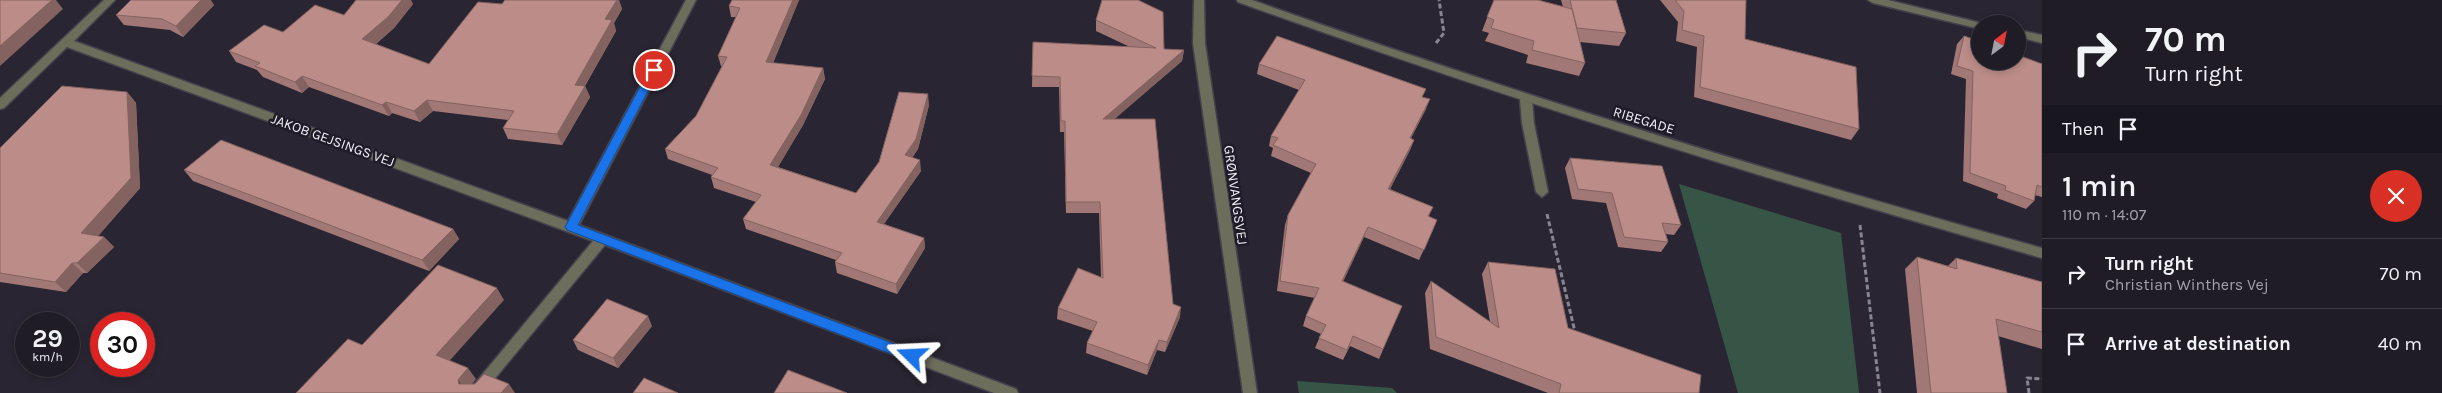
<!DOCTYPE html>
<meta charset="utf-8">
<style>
:root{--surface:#1f1c26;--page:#2c2932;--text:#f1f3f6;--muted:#a1a1a7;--line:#3c3a43}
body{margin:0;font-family:Karla,sans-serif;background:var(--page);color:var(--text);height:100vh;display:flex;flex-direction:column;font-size:19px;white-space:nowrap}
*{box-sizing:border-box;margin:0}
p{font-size:16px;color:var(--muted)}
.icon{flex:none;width:28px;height:28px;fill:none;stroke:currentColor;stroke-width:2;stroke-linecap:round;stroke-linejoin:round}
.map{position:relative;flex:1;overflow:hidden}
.sheet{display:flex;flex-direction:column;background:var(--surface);width:400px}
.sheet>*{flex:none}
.top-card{background:#1f1c26;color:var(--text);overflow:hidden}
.needle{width:32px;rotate:32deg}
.buttons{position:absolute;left:1971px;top:15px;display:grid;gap:10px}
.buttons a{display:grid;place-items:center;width:55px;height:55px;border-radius:50%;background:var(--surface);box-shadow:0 2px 8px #0003,0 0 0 1px var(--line);font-size:25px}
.speed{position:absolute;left:15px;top:312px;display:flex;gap:10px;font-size:25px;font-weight:700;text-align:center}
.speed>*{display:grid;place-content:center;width:65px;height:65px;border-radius:50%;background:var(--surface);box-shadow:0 2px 8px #0003,0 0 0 1px var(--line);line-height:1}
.speed small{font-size:12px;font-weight:400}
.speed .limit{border:8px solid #d22;background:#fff;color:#111}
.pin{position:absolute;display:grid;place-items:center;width:42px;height:42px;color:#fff;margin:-21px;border:2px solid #fff;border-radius:50%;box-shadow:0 1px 5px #0007}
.me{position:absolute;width:55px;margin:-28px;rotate:291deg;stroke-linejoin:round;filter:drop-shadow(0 0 4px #0008)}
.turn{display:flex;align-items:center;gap:18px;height:105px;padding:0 20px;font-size:22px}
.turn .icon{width:65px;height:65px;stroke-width:2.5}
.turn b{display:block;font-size:35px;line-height:42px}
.then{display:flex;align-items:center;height:48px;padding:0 20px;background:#0003;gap:10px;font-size:19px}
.round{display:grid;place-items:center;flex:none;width:52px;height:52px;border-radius:26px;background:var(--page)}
.summary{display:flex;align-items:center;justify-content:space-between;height:85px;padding:0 20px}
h1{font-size:30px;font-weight:600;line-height:38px}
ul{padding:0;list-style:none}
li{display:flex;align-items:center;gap:15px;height:70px;padding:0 20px;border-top:1px solid var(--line)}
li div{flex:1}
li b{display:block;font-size:19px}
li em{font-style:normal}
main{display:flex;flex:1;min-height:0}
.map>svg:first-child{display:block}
.green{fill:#375546}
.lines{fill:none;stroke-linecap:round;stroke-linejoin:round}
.lane-casing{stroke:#45414d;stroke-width:3}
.street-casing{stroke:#45414d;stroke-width:3}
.path{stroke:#888590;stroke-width:3;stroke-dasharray:5 2.5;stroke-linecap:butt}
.lane{fill:#6c6d5b;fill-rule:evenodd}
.street{fill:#6c6d5b;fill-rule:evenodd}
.wall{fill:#a17875}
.shaded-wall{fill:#83625f}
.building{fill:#bb8c88;stroke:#83625f}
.route{fill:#1a73e8;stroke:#114b97}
.labels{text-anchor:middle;stroke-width:5;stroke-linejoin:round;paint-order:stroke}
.street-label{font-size:14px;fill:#f0edf6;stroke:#201b28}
</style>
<main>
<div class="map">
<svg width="2042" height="393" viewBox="0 0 2042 393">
<rect width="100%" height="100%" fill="#292532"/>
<g class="green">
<polygon points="1679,184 1841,233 1859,393 1738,393"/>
<polygon points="1297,381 1392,388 1397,393 1299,393"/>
</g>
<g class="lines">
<g class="lane-casing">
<polygon id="lane" points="1526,96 1532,100 1534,123 1548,192 1542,197 1536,192 1522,123 1520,100"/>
</g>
<g class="street-casing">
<g id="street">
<polygon points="104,0 115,0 74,41 568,221 686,0 696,0 579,225 1016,389 1018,393 994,393 605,245 483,393 467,393 593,241 67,47 4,108 0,109 0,98"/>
<polygon points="1194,0 1204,0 1205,43 1257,393 1243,393 1193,43"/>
<path d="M1237,0H1252C1512,93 1776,174 2042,248V258C1771,181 1503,98 1238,2Z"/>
<polygon points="1868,0 1888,0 1985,24 1980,24 1980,29 1873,3"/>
<polygon points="2018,30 2042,35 2042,43 2018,37"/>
</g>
</g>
<g class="path">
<polyline points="1436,43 1444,33 1439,0"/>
<polyline points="1547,214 1575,332"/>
<polyline points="1860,225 1880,393"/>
<polyline points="2029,393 2027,378 2042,379"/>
</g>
<use href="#lane" class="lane"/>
<use href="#street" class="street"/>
</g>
<g class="wall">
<polygon points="505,0 619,0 622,9 614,23 616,31 585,86 590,97 562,145 508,139 503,128 508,120 433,111 420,122 392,113 389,116 309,87 302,93 263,77 257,70 236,62 229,51 283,32 344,15 413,4 394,28 376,44 429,64 502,4"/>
<polygon points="732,0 799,0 773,63 823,68 825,79 803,125 778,167 856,193 929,105 918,149 912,158 921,171 884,224 924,238 925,248 897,294 837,273 835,262 836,260 746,229 743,219 756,202 714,188 711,177 712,175 668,159 665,149 696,116 722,66 721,66 718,56 736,17 731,17 729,6"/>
<polygon points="1494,0 1563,7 1561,0 1616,0 1626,33 1619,46 1580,42 1585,63 1579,76 1526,63 1528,55 1485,41 1489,33 1482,31"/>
<polygon points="1660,0 1746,0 1745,39 1859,129 1851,140 1694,97 1697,47 1676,41 1678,22"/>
<polygon points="214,5 183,37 170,30 124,25 116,15"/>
<polygon points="1096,20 1164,49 1184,50 1182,61 1114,119 1173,304 1180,317 1165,352 1157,350 1147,375 1086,353 1087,343 1093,331 1057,319 1058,308 1101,277 1099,213 1066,213 1064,132 1060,132 1059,87 1032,87 1033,42 1130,47 1096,31"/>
<polygon points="1964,36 2042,64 2042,197 2035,195 2034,201 2026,209 1997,198 1998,194 1963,181 1966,79 1951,74 1957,44"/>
<polygon points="1259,64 1423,97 1426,109 1411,138 1414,140 1410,150 1390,189 1433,207 1429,216 1433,230 1419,260 1364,237 1343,281 1402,306 1379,359 1350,346 1343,360 1315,348 1321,334 1303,326 1306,316 1315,298 1277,291 1285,225 1288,215 1311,173 1271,156 1273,148 1269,146 1271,136 1299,90 1257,74"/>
<polygon points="127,92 136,103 140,188 98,236 104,237 114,247 87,273 83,273 66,292 0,282 0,148"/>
<polygon points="1570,158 1681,225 1674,235 1666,234 1668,242 1661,252 1618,247 1606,203 1572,199 1565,168"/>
<polygon points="184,170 453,229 459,239 429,271 193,181"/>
<polygon points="1917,257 1948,266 1956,258 2042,282 2042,349 1998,336 2007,393 1917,393 1905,269"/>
<polygon points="1488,262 1568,328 1699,393 1548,393 1430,349 1425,293 1431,281 1490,322 1482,274"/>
<polygon points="652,326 618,368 578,350 573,340"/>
</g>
<g class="shaded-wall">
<polygon points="42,0 56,0 63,9 0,66 0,46"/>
<polygon points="201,0 211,0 214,5 183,37 176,26"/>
<polygon points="402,0 411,0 413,4 394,28 369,50 362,39"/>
<polygon points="611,0 619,0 622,9 614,23 616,31 579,96 575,85 605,19"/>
<polygon points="793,0 799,0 769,73 766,62"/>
<polygon points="1184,50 1182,61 1102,130 1103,119"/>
<polygon points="823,68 825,79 803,125 773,175 770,165"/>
<polygon points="302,76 309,87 302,93 295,82"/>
<polygon points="585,86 590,97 562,145 557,134"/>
<polygon points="127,92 136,103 140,188 92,243 81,233"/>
<polygon points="928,94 929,105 918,149 906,166 905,155"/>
<polygon points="1430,99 1426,109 1406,148 1410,138"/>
<polygon points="427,100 433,111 420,122 414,111"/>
<polygon points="386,102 392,113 389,116 382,105"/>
<polygon points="1414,140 1410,150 1385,199 1388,189"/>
<polygon points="920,160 921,171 878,232 877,222"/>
<polygon points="1368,227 1364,237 1339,291 1342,281"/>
<polygon points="453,229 459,239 429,271 422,260"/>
<polygon points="104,237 114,247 87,273 77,263"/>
<polygon points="924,238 925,248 897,294 896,284"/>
<polygon points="72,263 83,273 66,292 55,282"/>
<polygon points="497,288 504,300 444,367 436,355"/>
<polygon points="1181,307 1180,317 1165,352 1167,342"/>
<polygon points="648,316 652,326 618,368 613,358"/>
<polygon points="1159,340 1157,350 1147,375 1148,365"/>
<polygon points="468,368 476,379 466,392 458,380"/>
<polygon points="509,384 515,393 501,393"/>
</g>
<g class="building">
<polygon points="0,0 52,0 0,46"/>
<polygon points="131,0 201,0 176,26 162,19 116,15"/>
<polygon points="356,0 402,0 388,17 362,39 429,64 478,2 502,4 505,0 617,0 605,19 612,20 575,85 585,86 557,134 503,128 514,111 427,100 414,111 386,102 382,105 302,76 295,82 255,66 260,63 229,51 264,25 283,32 315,5 344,15"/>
<polygon points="732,0 793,0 766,62 823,68 801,115 770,165 856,193 879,162 899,92 928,94 916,139 905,155 920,160 877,222 924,238 896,284 835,262 842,253 743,219 761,195 711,177 718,168 665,149 696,116 727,57 718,56 740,8 729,6"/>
<polygon points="1102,0 1138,0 1163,12 1164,49 1184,50 1103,119 1155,119 1173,304 1181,307 1167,342 1159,340 1148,365 1087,343 1097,322 1058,308 1078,268 1103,278 1100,202 1066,202 1065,121 1061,121 1060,77 1032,76 1033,42 1156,48 1096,20"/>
<polygon points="1494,0 1538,0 1572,9 1585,63 1532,50 1534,41 1491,28 1494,20 1487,17"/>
<polygon points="1570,0 1616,0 1626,33 1577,28"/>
<polygon points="1675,0 1746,0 1745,39 1856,67 1859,129 1700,87 1704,36 1682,30 1684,11"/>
<polygon points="1277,36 1426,89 1422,97 1430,99 1410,138 1414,140 1388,189 1433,207 1428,216 1437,220 1424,250 1368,227 1342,281 1402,306 1383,349 1353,336 1347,350 1319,338 1326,325 1306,316 1319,288 1280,281 1288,215 1316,164 1273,145 1278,138 1271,136 1305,80 1259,64"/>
<polygon points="1964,36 1980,41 1980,61 2018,61 2018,55 2042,64 2042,187 2037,185 2034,201 2005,190 2006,186 1970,173 1973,71 1957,66"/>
<polygon points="62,86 127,92 131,178 81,233 104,237 77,263 72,263 55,282 0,273 0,148"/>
<polygon points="221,140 453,229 422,260 184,170"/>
<polygon points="1570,158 1662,166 1681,225 1662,223 1668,242 1624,237 1612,193 1578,189"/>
<polygon points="1917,257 1957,269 1956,258 2042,282 2042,332 1996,319 2007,393 1931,393"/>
<polygon points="1488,262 1555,269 1568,328 1701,375 1699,393 1559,393 1561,384 1436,337 1431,281 1499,328"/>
<polygon points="438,265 497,288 436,355 468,368 458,380 459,384 475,384 484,374 509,384 501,393 296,393 348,339 362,345"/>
<polygon points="607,299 648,316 613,358 573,340"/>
<polygon points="788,370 847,393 774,393"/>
<polygon points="644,378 678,393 633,393"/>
</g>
<polygon class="route" points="654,66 659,70 578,225 916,352 918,356 916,360 907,360 567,230 565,227 649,70"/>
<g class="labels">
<g class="street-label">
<text transform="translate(1644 120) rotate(17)" y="5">RIBEGADE</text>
<text transform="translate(333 140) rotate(20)" y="5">JAKOB GEJSINGS VEJ</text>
<text transform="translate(1236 195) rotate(82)" y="5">GRØNVANGSVEJ</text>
</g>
</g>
</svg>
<div class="buttons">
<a><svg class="needle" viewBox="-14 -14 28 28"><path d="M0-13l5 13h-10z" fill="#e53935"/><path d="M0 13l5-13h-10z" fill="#a1a1a7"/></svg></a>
</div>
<div class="speed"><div>29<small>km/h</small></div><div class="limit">30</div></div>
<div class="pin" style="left:654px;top:70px;background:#d93025"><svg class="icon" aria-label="arrive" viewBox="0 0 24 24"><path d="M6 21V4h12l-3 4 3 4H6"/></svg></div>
<svg class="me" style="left:912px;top:356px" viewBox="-20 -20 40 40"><path d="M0-17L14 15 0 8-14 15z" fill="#1a73e8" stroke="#fff" stroke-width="4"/></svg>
</div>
<section class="sheet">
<div class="top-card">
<div class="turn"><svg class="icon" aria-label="right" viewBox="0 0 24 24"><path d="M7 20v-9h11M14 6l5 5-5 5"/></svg><div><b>70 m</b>Turn right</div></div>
<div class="then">Then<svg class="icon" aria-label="arrive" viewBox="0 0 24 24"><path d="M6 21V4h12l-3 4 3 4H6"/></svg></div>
</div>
<div class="summary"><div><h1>1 min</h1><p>110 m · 14:07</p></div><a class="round" style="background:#d93025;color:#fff"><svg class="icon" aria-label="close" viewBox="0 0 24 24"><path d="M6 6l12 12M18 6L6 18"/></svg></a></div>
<ul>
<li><svg class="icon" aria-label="right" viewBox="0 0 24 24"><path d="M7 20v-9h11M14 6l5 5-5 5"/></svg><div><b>Turn right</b><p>Christian Winthers Vej</p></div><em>70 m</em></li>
<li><svg class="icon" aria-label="arrive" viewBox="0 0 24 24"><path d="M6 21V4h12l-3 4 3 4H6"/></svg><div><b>Arrive at destination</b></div><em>40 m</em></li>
</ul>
</section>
</main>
